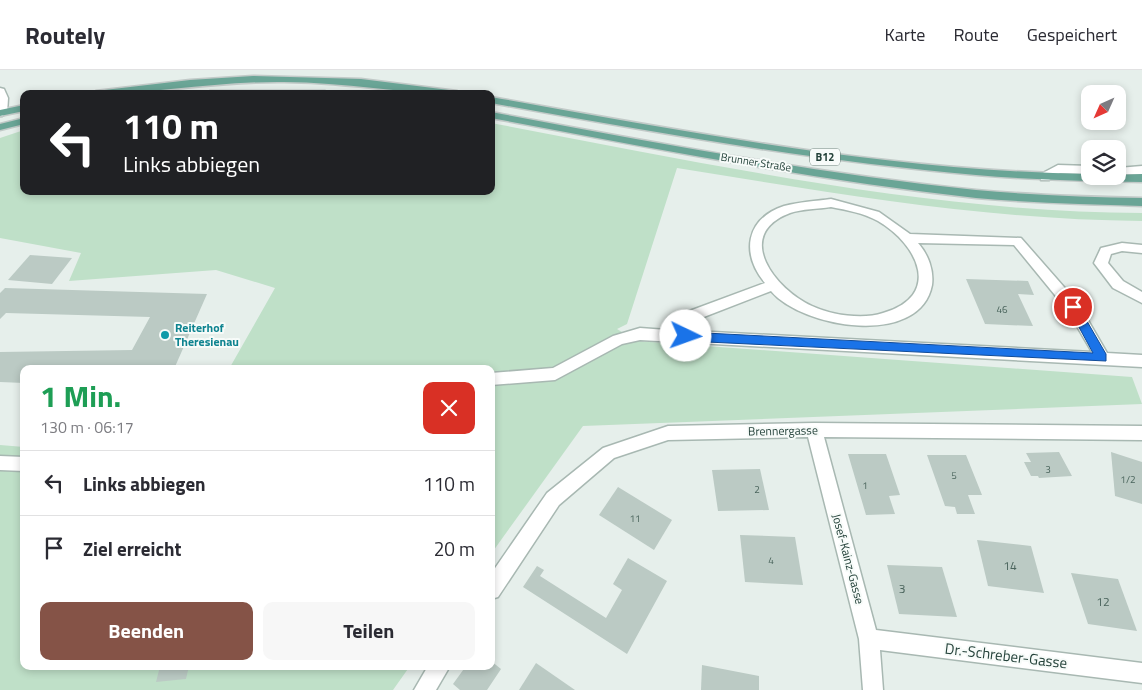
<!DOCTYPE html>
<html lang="de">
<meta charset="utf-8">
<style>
:root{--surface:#fff;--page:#f7f7f7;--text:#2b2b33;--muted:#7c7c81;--line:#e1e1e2;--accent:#855347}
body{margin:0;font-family:"Titillium Web",sans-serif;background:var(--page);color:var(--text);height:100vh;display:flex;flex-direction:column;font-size:19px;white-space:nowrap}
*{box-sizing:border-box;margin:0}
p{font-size:16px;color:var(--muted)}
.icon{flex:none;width:28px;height:28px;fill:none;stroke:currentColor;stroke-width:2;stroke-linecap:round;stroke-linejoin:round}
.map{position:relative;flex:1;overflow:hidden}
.drawer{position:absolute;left:20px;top:295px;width:475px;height:305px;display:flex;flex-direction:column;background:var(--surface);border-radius:10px;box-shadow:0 2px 8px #0003}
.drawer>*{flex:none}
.top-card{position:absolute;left:20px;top:20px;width:475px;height:105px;border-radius:10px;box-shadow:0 2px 8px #0003;background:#202124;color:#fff;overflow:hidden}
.needle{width:32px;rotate:225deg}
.fabs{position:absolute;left:1081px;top:15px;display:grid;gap:10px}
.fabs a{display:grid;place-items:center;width:45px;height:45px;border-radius:10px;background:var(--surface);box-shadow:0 2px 8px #0003;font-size:25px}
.pin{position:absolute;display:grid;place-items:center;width:42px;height:42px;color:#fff;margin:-21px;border:2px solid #fff;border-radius:50%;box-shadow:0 1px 5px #0007}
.me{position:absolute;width:55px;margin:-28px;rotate:93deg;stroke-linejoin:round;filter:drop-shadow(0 0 4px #0008)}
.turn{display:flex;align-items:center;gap:18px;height:105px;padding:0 20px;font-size:22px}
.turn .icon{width:65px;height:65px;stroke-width:2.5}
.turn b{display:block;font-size:35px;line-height:42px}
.round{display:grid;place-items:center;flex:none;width:52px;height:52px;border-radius:10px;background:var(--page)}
.overview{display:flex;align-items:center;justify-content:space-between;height:85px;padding:0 20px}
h1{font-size:30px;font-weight:700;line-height:38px;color:#1e9e55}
.primary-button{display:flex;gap:10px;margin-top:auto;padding:10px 20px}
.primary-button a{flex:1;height:58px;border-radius:10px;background:var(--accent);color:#fff;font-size:20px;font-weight:700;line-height:58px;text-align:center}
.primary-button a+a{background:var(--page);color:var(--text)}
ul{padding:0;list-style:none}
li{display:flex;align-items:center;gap:15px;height:65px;padding:0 20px;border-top:1px solid var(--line)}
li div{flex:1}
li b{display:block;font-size:19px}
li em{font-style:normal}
header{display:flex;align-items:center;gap:30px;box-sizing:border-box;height:70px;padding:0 25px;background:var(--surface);border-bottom:1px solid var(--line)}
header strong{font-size:24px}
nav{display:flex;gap:28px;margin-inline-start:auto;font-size:18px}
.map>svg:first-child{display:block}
.green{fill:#bfe0c8}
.building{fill:#bbcac4}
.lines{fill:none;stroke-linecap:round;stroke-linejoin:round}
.minor-casing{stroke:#a8b8b2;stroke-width:3}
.major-casing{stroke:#c2cac8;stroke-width:3}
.minor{fill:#fff;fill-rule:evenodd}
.major{fill:#6aa596;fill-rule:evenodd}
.route{fill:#1a73e8;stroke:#114b97}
.culture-dot{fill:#0f9aa8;stroke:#f7fbf9;stroke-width:2}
.labels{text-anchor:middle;stroke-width:4;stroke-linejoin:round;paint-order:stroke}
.number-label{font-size:10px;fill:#4a645c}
.shield{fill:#f7fbf9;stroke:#637a73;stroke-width:1}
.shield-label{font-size:11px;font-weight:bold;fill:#24423a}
.far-street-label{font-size:11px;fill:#24423a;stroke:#f7fbf9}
.culture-label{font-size:12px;font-weight:bold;fill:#0d838f;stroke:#f7fbf9;text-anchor:start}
.street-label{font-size:12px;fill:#24423a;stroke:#f7fbf9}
.near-number-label{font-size:12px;fill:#4a645c}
.near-street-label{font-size:15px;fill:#24423a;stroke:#f7fbf9}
</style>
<header>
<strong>Routely</strong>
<nav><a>Karte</a><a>Route</a><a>Gespeichert</a></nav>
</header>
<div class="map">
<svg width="1142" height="620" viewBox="0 0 1142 620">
<rect width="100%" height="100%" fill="#e6efeb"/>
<g class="green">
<path d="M491,53C706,93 923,142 1142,143V151C985,150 832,123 677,98L627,254L617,259L637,271L1132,307L1142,334L583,356L491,484V299H229L275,218L216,200L69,211L81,183L0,168V68L24,60V121H491Z"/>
<polygon points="0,375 24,377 24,596 410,596 393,620 0,620"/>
</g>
<g class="building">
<polygon points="30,185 72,188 52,214 8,210"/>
<polygon points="966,209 1028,211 1034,225 1018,224 1033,256 985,254"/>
<polygon points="5,218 207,224 174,299 24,299 24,313 0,312 0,282 132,280 150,247 6,243 0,249 0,223"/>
<polygon points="1059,382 1072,406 1039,408 1038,406 1031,406 1024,392 1031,392 1026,383"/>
<polygon points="1111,382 1142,392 1142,434 1115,426"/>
<polygon points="848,384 886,384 900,425 889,426 895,444 866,445"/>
<polygon points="927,385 966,385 982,425 968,425 975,444 957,444 955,437 945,436"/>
<polygon points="760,399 769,440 718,441 712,400"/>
<polygon points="618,417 672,450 654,480 599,445"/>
<polygon points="740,465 795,467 803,515 745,512"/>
<polygon points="977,470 1031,476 1044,523 988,516"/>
<polygon points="628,488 667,511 627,584 523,517 537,496 544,500 540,506 606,548 622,520 613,514"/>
<polygon points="887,495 942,497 957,547 899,544"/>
<polygon points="1071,503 1118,509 1137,561 1088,554"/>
<polygon points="491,591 501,599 487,620 460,620 453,614 466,596 491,596"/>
<polygon points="536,593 575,620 519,620"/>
<polygon points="702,595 759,606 759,620 701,620"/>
<polygon points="160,596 189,596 186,609 156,612"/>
</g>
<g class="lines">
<g class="minor-casing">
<g id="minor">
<polygon points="0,18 4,19 8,28 7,43 2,46 0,46"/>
<polygon points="1058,95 1090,96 1090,104 1060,103 1049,110 1041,110 1041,104"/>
<polygon points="1142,96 1142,104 1118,104 1118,98"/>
<path d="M831,129L879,142L910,164L1021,168L1078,233L1107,283L1142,285V297L640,270L622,274L555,310L491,315V303L553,298L613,266L640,258L680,261L684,243L765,213C741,184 745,149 784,136C799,132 816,131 831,129ZM831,137C847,140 863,143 878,151C919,175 942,226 883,243C862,250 832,245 812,236C776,220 732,165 790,143C802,139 818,139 831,137ZM918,173L1014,175L1068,241L1092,282L694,261L696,250L771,221C802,258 920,278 932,215C934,200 928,184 918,173Z"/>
<polygon points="1122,173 1142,175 1142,183 1122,181 1111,184 1108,193 1123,211 1142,222 1142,233 1113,218 1094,193 1101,178"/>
<polygon points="814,353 1142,356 1142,370 824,367 876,560 1142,593 1142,613 880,580 883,620 863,620 859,569 808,367 668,370 614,388 559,435 498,527 491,529 491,504 547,423 603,378 668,356"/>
<polygon points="0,386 24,387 24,401 0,400"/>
<polygon points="428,596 450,596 436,620 414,620"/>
</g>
</g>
<g class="major-casing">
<g id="major">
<path d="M253,6L361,9L457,21L462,24C403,24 344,12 284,12C219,11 155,24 91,24L96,21L190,10Z"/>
<polygon points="210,21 325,21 330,24 205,24"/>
<path d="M491,27C689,62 888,101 1090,104V106L1142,104V112C1087,111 1031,110 976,105C813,91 652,62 491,33Z"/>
<polygon points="24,35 24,41 0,46 0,40"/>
<path d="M491,42C652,72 813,103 976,120C1031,125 1087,127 1142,128V136C1087,134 1031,133 976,128C813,110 652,78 491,48Z"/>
<polygon points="24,48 24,54 0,60 0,54"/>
</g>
</g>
<use href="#minor" class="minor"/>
<use href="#major" class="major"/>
</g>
<polygon class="route" points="1073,233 1077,234 1106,284 1106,291 686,271 680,266 686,262 1093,283 1068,237"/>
<circle class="culture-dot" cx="165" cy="265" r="5"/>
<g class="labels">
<g class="number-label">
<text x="1002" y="243">46</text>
<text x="1048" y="403">3</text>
<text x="954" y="409">5</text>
<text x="1128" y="413">1/2</text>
<text x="865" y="419">1</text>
<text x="757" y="423">2</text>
<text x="635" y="452">11</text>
<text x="771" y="494">4</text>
</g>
<rect class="shield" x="810" y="78.5" width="30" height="17" rx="4"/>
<g class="shield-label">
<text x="825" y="91">B12</text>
</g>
<g class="far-street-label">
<text transform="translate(756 92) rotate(9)" y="4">Brunner Straße</text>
</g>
<g class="culture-label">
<text x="175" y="262">Reiterhof<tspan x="175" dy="14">Theresienau</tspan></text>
</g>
<g class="street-label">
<text transform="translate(783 361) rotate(-1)" y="4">Brennergasse</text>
<text transform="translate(848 489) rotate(75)" y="4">Josef-Kainz-Gasse</text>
</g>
<g class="near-number-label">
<text x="1010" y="500">14</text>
<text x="902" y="523">3</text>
<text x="1103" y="536">12</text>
</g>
<g class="near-street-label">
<text transform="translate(1006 586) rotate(7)" y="5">Dr.-Schreber-Gasse</text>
</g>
</g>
</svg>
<div class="fabs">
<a><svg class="needle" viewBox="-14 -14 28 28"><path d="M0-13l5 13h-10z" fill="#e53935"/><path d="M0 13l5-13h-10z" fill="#7c7c81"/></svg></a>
<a><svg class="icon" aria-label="layers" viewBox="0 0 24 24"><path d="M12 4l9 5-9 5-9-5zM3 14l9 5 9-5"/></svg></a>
</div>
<div class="pin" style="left:1073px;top:237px;background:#d93025"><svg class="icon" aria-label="arrive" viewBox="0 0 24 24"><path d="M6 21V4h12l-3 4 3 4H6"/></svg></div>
<svg class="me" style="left:686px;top:266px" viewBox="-20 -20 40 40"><circle r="19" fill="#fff"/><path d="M0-13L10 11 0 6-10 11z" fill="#1a73e8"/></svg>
<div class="top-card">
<div class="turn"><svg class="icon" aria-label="left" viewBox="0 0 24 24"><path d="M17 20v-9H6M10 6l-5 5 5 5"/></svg><div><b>110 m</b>Links abbiegen</div></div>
</div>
<section class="drawer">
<div class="overview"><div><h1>1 Min.</h1><p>130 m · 06:17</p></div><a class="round" style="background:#d93025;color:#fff"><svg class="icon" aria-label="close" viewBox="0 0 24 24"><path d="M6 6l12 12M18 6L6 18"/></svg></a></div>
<ul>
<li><svg class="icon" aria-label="left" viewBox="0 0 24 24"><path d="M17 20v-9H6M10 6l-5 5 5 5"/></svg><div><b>Links abbiegen</b></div><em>110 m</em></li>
<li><svg class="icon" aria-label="arrive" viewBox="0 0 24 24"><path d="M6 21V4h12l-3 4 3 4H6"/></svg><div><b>Ziel erreicht</b></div><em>20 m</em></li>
</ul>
<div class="primary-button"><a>Beenden</a><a>Teilen</a></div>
</section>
</div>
